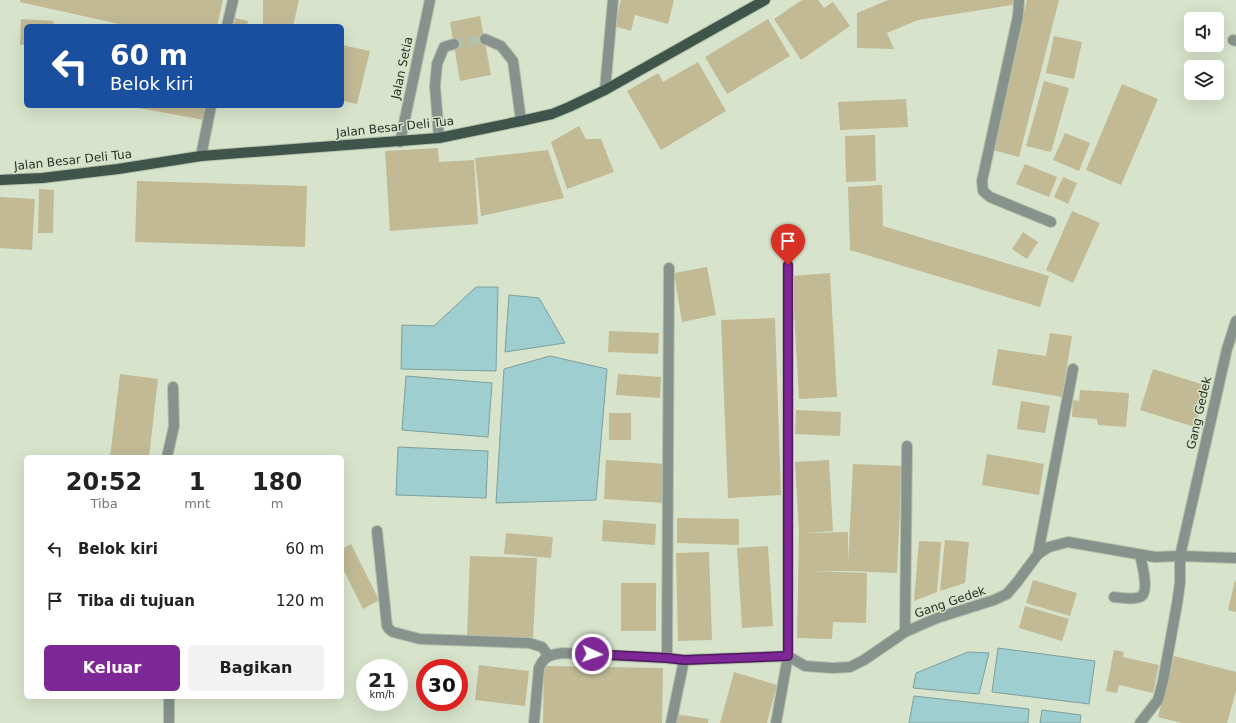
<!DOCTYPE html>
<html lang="id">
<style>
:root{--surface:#fff;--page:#f2f2f2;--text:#222;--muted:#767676;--accent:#7e2796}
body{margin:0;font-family:"DejaVu Sans",sans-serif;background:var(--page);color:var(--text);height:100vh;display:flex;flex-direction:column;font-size:15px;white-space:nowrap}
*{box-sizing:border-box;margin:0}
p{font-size:13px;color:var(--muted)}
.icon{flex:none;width:22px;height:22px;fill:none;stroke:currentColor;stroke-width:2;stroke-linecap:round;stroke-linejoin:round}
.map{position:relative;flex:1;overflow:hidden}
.drawer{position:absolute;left:24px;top:455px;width:320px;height:244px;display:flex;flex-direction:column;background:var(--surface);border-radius:6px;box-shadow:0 4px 16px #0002}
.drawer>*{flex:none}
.banner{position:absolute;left:24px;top:24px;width:320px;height:84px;border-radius:6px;box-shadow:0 4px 16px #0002;background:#1a4fa0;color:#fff;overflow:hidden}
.tools{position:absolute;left:1184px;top:12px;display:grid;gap:8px}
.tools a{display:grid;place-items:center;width:40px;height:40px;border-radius:6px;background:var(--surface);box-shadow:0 4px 16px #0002;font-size:20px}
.speed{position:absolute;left:356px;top:659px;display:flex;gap:8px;font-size:20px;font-weight:700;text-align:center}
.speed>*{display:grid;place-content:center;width:52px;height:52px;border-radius:50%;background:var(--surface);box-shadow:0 4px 16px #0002;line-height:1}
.speed small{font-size:10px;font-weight:400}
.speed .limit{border:6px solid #d22;background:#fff;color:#111}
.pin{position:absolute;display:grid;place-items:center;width:34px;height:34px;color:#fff;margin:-41px -17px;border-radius:50% 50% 50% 0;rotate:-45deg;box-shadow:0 0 4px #0007}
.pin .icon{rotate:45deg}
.me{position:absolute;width:44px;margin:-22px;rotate:93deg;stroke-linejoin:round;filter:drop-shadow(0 0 3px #0008)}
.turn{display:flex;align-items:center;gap:14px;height:84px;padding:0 20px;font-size:18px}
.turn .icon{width:52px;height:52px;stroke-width:2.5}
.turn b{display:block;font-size:28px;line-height:34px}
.eta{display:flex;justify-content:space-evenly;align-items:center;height:68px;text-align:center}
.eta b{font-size:24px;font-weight:600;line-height:28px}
.button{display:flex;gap:8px;margin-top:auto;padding:8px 20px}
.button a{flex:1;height:46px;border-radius:6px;background:var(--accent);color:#fff;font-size:16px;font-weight:600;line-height:46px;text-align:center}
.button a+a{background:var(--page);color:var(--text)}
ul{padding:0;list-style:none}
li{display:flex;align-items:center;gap:12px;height:52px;padding:0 20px}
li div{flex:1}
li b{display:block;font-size:15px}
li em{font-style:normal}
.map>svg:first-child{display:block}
.water{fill:#9fced0;stroke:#7c9f9d}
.building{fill:#c2b995}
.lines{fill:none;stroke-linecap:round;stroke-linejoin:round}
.minor-tunnel{stroke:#b5c0aa;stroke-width:10;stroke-dasharray:10 5;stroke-linecap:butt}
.minor-casing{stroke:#b5c0aa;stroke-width:12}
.major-casing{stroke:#b5c0aa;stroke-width:12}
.minor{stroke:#87928c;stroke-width:10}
.major{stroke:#3f544a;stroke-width:10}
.route-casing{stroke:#521962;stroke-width:10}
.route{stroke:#7e2796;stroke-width:7}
.labels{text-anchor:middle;stroke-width:3;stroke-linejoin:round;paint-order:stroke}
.street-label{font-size:12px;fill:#2b3027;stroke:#d7e4cb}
</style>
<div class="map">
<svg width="1236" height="723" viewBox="0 0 1236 723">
<rect width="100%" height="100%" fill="#d7e4cb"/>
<g class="water">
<polygon points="476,287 498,287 496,371 401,369 402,325 434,326"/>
<polygon points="509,295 539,298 565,343 505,352"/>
<polygon points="550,356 607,369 596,500 496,503 504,369"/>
<polygon points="406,376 492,383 488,437 402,430"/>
<polygon points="398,447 488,451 486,498 396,495"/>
<polygon points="998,648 1095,661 1089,704 992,692"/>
<polygon points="968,652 989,653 979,694 913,688 916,673"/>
<polygon points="914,696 1029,709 1028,723 909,723"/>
<polygon points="1042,710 1081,715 1080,723 1040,723"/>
</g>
<g class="building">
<polygon points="20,0 223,0 217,26 128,26 20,2"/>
<polygon points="263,0 299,0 293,26 270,26 263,24"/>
<polygon points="621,0 674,0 668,24 635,15 631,31 614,26"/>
<polygon points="802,0 818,0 824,8 833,2 850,26 801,60 774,19"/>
<polygon points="888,0 1018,0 1018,4 918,20 887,33 894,49 857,48 857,13"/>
<polygon points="1027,0 1059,0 1019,157 989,149"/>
<polygon points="480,16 491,75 460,81 450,22"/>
<polygon points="235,18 248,21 247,26 234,26"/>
<polygon points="21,19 54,21 53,26 26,26 26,45 20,45"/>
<polygon points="768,19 790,56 727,94 705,57"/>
<polygon points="1054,36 1082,42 1074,79 1046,73"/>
<polygon points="342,45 370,51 357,104 342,101"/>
<polygon points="698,62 726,111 661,150 627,91 658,73 663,82"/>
<polygon points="1044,81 1069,88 1051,152 1026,146"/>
<polygon points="1122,84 1158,99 1121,185 1086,170"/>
<polygon points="906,99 908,127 840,130 838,102"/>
<polygon points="128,106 207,106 204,120"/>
<polygon points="579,126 586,139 601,139 614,172 567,189 551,142"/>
<polygon points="1065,133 1090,143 1079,171 1053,160"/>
<polygon points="875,135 876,181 846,182 845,136"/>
<polygon points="438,148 439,162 474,160 478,224 390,231 385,151"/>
<polygon points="548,150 564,198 481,216 475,158"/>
<polygon points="1025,164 1057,177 1049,197 1016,184"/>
<polygon points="1063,177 1077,183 1068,204 1054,197"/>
<polygon points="137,181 307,186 305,247 135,242"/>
<polygon points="882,185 883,226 1049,276 1040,307 850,250 848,187"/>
<polygon points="39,189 54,190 53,233 38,233"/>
<polygon points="0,197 35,199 32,250 0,248"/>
<polygon points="1072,211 1100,223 1073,283 1046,270"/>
<polygon points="1023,232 1038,242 1027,259 1012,249"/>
<polygon points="707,267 716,315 682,322 674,273"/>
<polygon points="830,273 837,397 799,399 792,276"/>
<polygon points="775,318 781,495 728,498 721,320"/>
<polygon points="609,331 659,333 658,354 608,352"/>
<polygon points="1050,333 1072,336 1062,397 992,385 998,349 1046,356"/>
<polygon points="1153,369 1208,386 1195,427 1140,410"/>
<polygon points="120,374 158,379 149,457 110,457"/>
<polygon points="618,374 661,377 660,398 616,395"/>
<polygon points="1080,390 1129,393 1126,427 1098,425 1097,419 1072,417 1073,400 1079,401"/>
<polygon points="1021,401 1050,406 1045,433 1017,429"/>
<polygon points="796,410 841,412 840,436 795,434"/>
<rect x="609" y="413" width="22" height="27"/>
<polygon points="987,454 1044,464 1039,495 982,485"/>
<polygon points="606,460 667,464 665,503 604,499"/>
<polygon points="829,460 833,531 807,533 848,532 848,564 853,464 902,466 897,573 848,571 813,571 867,573 866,623 833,622 832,639 797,638 799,533 795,462"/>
<polygon points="677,518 739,519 739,545 677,543"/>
<polygon points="603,520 656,524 655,545 602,541"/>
<polygon points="506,533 553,537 551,558 504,554"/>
<polygon points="945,540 969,542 965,583 940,591"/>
<polygon points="919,541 941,542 937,592 914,601"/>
<polygon points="351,544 379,600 363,609 342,567 342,549"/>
<polygon points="768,546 773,626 742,628 737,548"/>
<polygon points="709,552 712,640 678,641 676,553"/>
<polygon points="470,556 537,558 533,639 467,637"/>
<polygon points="1033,580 1077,593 1070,616 1026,603"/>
<polygon points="1235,581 1236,581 1236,612 1228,610"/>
<rect x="621" y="583" width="35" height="48"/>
<polygon points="1025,606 1069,619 1062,641 1019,628"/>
<polygon points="1114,650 1124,652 1123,657 1159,665 1153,693 1119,685 1117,693 1106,691"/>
<polygon points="1174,656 1236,672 1236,691 1227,723 1182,723 1158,717"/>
<polygon points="479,665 529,671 525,706 475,700"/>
<polygon points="544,666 663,668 662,723 543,723"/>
<polygon points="734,672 777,685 767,723 720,723"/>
<polygon points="675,714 709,719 708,723 674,723"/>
</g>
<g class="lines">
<polyline class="minor-tunnel" points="454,44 485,39"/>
<g class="minor-casing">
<g id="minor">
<polyline points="1019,0 1018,16 982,181 983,191 990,197 1051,222"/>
<polyline points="227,26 233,0"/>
<polyline points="485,39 501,46 513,61 521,121"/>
<polyline points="1233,40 1236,41"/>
<polyline points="605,90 613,0"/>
<polyline points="439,138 435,86 437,64 444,47 454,44"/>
<polyline points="400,142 430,0"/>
<polyline points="201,156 211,106"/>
<polyline points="167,457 174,426 173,387"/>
<polyline points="377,531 387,626 389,629 393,632 420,639 529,643 542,647 548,655"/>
<polyline points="1038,554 1073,369"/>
<path d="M1114,597C1122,598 1133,600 1140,597C1150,593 1142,564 1140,555"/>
<polyline points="905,632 907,446"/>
<polyline points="667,658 669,268"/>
<polyline points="169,697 169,723"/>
<path d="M534,723L539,668C544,656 550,655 562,653L667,658L684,660L788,656L805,666L832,668L850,667L864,660L905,632L937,618L994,600L1007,594L1018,581L1038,554L1049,547L1068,542L1155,557L1180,556L1227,349L1236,321"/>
<polyline points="671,723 684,660"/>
<polyline points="776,723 788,656 788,265"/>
<polyline points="1140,723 1158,700 1163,681 1177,604 1180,583 1180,556 1236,558"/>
</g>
</g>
<g class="major-casing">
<polyline id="major" points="0,180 42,178 118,169 201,156 439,138 521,121 552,114 569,107 605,90 765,0"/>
</g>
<use href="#minor" class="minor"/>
<use href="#major" class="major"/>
</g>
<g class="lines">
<g class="route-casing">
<polyline id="route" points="592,654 667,658 684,660 788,656 788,265"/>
</g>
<use href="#route" class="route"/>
</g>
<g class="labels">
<g class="street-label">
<text transform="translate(402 68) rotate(-78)" y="4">Jalan Setia</text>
<text transform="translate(395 127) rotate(-6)" y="4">Jalan Besar Deli Tua</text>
<text transform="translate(73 160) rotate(-6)" y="4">Jalan Besar Deli Tua</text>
<text transform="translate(1199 413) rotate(-77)" y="4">Gang Gedek</text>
<text transform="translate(950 602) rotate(-19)" y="4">Gang Gedek</text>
</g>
</g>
</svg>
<div class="tools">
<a><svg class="icon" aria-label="sound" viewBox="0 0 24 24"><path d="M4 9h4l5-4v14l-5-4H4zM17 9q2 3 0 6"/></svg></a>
<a><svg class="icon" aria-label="layers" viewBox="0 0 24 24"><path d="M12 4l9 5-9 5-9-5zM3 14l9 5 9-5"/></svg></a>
</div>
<div class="speed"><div>21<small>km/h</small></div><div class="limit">30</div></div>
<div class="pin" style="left:788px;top:265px;background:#d93025"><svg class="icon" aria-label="arrive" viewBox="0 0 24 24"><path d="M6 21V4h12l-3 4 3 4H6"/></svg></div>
<svg class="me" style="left:592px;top:654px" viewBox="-20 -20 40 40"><circle r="17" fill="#7e2796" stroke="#fff" stroke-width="3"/><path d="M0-11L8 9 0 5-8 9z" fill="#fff"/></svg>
<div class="banner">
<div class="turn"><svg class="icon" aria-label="left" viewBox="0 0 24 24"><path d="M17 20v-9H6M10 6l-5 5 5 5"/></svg><div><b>60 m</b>Belok kiri</div></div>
</div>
<section class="drawer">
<div class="eta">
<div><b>20:52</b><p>Tiba</p></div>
<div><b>1</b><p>mnt</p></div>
<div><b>180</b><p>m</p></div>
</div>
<ul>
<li><svg class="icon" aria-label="left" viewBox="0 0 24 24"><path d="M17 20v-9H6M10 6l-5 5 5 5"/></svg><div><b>Belok kiri</b></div><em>60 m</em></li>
<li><svg class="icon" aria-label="arrive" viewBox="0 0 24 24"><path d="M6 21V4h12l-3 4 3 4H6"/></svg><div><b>Tiba di tujuan</b></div><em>120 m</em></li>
</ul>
<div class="button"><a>Keluar</a><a>Bagikan</a></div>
</section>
</div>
